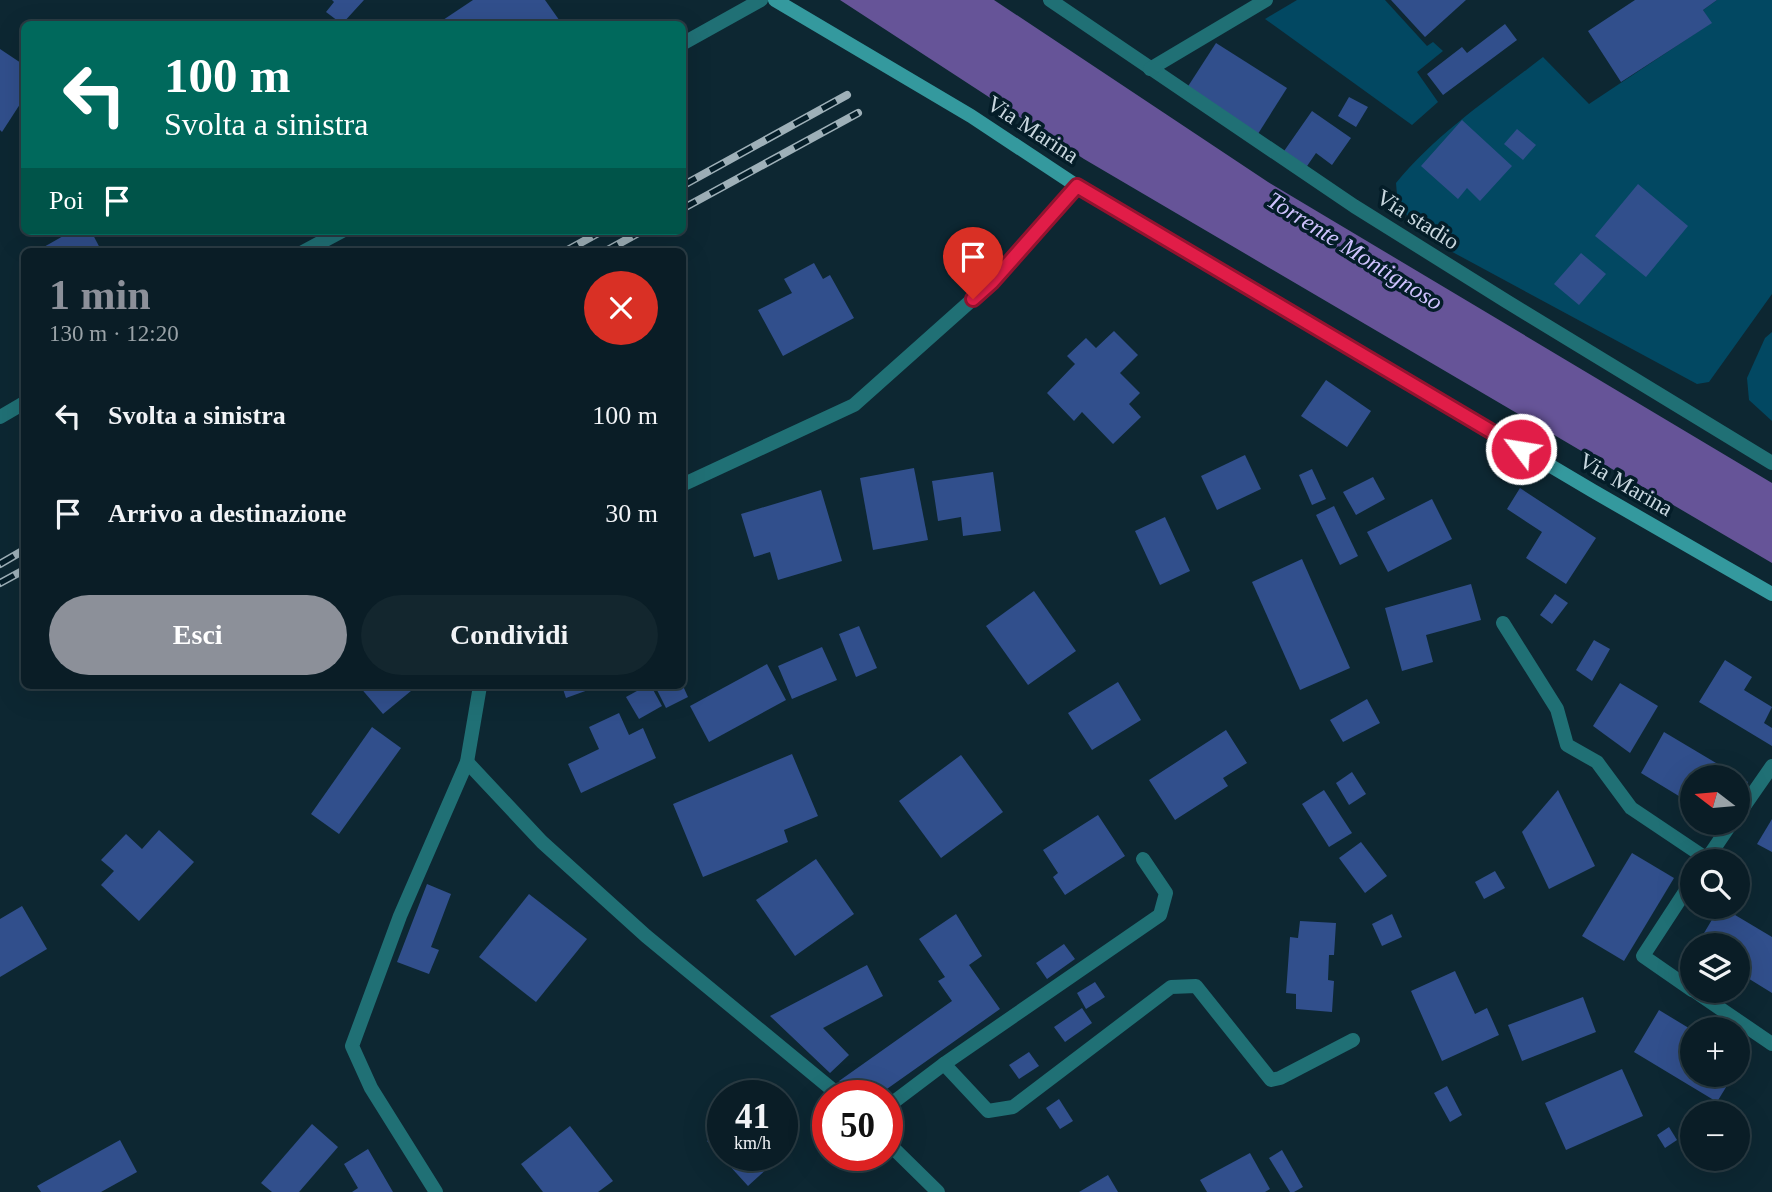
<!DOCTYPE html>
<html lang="it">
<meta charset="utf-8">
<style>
:root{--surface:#0a1d26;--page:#13262e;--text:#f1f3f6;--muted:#99a2a7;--line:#2a3b43;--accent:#8c9099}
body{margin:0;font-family:Georgia,serif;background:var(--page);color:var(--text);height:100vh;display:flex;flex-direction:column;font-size:26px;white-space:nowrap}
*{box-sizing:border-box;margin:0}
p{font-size:23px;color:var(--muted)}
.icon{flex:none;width:38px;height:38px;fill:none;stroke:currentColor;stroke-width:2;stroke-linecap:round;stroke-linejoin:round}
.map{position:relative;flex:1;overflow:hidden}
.sheet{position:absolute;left:21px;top:248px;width:665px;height:441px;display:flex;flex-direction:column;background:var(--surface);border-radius:10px;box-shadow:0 7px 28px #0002,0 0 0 2px var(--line)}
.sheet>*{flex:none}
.top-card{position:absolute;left:21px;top:21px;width:665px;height:214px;border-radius:10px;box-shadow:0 7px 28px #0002,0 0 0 2px var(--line);background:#00695c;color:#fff;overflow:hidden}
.needle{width:46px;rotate:286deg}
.fabs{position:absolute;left:1680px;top:765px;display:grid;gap:14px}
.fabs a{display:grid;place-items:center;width:70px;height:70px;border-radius:50%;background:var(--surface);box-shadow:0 7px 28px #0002,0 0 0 2px var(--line);font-size:35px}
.speed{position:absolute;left:707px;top:1080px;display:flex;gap:14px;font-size:35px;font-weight:700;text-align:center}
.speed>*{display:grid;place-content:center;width:91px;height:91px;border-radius:50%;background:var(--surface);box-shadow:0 7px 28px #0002,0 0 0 2px var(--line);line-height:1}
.speed small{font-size:18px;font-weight:400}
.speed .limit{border:10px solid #d22;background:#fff;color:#111}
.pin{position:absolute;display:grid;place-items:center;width:60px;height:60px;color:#fff;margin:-72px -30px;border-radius:50% 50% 50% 0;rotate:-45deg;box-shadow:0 0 7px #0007}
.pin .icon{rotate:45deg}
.me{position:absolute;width:77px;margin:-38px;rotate:301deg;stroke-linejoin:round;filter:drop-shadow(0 0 5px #0008)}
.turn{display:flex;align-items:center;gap:24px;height:147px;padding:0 28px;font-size:32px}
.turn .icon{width:91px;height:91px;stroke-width:2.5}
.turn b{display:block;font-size:49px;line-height:60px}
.then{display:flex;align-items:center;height:66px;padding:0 28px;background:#0003;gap:14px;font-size:26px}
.round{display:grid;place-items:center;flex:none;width:74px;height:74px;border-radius:37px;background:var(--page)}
.headline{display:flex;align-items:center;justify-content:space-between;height:119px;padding:0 28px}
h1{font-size:42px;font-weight:600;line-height:52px;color:var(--accent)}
.action{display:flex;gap:14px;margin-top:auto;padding:14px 28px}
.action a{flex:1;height:80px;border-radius:42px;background:var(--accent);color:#fff;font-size:28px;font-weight:600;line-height:80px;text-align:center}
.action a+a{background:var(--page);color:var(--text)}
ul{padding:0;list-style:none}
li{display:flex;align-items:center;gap:21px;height:98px;padding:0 28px}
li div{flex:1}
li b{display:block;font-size:26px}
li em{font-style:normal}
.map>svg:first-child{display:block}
.green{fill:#024862}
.water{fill:#665498}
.building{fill:#314f8c}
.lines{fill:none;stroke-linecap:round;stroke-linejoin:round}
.minor{stroke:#207075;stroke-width:14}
.secondary{stroke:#34999e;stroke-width:14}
.rail-casing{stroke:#9eb0b8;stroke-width:8}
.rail{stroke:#041d28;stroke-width:5;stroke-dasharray:16;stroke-linecap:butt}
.route-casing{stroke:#92132f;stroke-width:18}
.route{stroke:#e11d48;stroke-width:12}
.labels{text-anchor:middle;stroke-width:7;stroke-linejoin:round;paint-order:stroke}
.street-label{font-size:23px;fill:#c8d7df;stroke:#041d28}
.water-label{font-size:24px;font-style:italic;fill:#cfc3fe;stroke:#041d28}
</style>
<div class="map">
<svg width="1772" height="1192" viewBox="0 0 1772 1192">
<rect width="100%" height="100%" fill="#0d2732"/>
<g class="green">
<polygon points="1297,0 1385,0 1427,46 1433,42 1443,51 1417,72 1438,102 1412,125 1265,19"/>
<path d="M1717,0H1772V294L1709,382L1697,384L1445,248L1398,207L1396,183C1437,133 1492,97 1543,57L1589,104L1711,23L1703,10Z"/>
<polygon points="1772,332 1772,421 1749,400 1747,378 1765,338"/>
</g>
<polygon class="water" points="840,0 994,0 1268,182 1772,483 1772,563 1084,159"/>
<g class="building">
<polygon points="332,0 364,0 342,24 326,12 334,2"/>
<polygon points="473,0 545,0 562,24 437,24"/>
<polygon points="1391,0 1466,0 1425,37"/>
<polygon points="1635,0 1717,0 1703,10 1712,23 1621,82 1588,31"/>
<polygon points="1505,24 1517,40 1443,95 1427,74 1462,47 1467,53"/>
<polygon points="1216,43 1287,88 1256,137 1185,91"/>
<polygon points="0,49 24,65 24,98 2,132 0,130"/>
<polygon points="1349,97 1368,107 1356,127 1338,116"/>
<polygon points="1312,111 1351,138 1332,165 1316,153 1305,169 1282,154"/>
<polygon points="1462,120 1512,166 1480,201 1467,188 1458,199 1421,166"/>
<polygon points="1517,129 1536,145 1523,160 1504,144"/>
<polygon points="1638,184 1688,226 1646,277 1595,236"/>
<polygon points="72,231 91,231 102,252 35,252"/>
<polygon points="1581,253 1606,274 1579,305 1554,284"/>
<polygon points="814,263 823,279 830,275 854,318 783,356 758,310 792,293 784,279"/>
<polygon points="1114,331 1138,355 1120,373 1140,393 1129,404 1141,417 1113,444 1082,412 1074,421 1047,393 1075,364 1067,356 1086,338 1096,348"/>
<polygon points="1326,380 1371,411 1347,447 1301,416"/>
<polygon points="1245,455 1261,489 1217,510 1201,476"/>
<polygon points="914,468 928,540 873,550 860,478"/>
<polygon points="1312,469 1326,499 1312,505 1299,475"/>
<polygon points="993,472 1001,531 963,536 961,517 938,521 932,481"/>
<polygon points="1373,477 1385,499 1356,515 1343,492"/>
<polygon points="1520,488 1596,538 1566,584 1526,558 1542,532 1507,509"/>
<polygon points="821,490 842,561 778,580 770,552 754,557 741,514"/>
<polygon points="1432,499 1452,539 1388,572 1367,532"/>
<polygon points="1334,506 1358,556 1340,565 1316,515"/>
<polygon points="1165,517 1190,571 1160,585 1135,531"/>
<polygon points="1302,559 1350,668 1300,690 1252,582"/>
<polygon points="1471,584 1481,620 1426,635 1433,662 1402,671 1385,608"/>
<polygon points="1034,591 1076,651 1028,685 986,626"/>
<polygon points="1555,594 1568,603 1552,624 1540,615"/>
<polygon points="859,626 877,668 856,677 839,634"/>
<polygon points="1594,640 1610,649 1592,681 1576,670"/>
<polygon points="822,647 837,680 792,699 778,666"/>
<polygon points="1725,660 1752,677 1744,690 1772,707 1764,723 1772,728 1772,746 1699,702"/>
<polygon points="767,664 786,700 709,742 690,706"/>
<polygon points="1118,682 1141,720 1092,750 1068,713"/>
<polygon points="1620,683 1658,706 1630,753 1593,726"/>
<polygon points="359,686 417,686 383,714"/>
<polygon points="562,686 589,686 591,689 566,698"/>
<polygon points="646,686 651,686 662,706 639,719 626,697"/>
<polygon points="655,686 683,686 688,697 666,708"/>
<polygon points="1367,699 1380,723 1343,742 1330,720"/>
<polygon points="619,713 629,735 643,728 656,758 581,793 568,764 599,749 589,727"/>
<polygon points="372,727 401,748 339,834 311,814"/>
<polygon points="1226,730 1247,763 1223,778 1228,786 1175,820 1149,780"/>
<polygon points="1664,732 1748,782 1738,798 1738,777 1692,777 1692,804 1641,773"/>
<polygon points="792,754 818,816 784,830 788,842 703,877 673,804"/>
<polygon points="961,755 1003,812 941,858 899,801"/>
<polygon points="1352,772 1366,794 1349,805 1336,783"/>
<polygon points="1324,790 1352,833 1329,847 1302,804"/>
<polygon points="1558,790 1595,866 1549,889 1522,832"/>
<polygon points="1098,815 1125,856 1065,895 1053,877 1058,873 1043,850"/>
<polygon points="1772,819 1772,852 1757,844"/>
<polygon points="159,830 194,862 139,921 101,885 114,871 101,860 126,834 142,849"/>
<polygon points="1361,842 1387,876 1365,893 1339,858"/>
<polygon points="1632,853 1674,878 1624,961 1582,936"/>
<polygon points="816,859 854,914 795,956 756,900"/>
<polygon points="1495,871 1505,888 1484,899 1475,882"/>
<polygon points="427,884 451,894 431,947 439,950 429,974 397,962"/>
<polygon points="529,894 587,939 536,1002 479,957"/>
<polygon points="22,906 47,949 0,977 0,919"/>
<polygon points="1720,906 1772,937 1772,993 1738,972 1738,945 1697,945"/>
<polygon points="956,914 982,956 969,965 1000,1009 877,1096 855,1096 839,1081 952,1001 938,981 945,977 919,939"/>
<polygon points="1392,914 1402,937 1382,946 1372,924"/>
<polygon points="1300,921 1336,923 1334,955 1329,955 1328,980 1334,981 1332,1012 1296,1009 1296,994 1286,993 1290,937 1298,938"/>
<polygon points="1064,944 1075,959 1047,979 1036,963"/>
<polygon points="867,965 883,996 823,1028 849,1055 830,1073 770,1016"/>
<polygon points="1455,971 1475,1014 1487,1008 1499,1035 1442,1061 1411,991"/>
<polygon points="1095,982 1105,997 1086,1009 1077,993"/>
<polygon points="1583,997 1596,1032 1522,1061 1508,1025"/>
<polygon points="1082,1008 1092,1023 1065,1042 1054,1027"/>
<polygon points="1659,1010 1692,1030 1692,1074 1734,1074 1717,1102 1634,1052"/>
<polygon points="1029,1052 1039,1066 1019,1079 1009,1065"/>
<polygon points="1622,1069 1643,1116 1566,1150 1545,1103"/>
<polygon points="1447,1086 1462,1115 1450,1122 1434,1093"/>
<polygon points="1059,1099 1073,1121 1060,1129 1046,1108"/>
<polygon points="312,1124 338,1147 299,1192 272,1192 261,1183"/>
<polygon points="570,1126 613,1181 598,1192 543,1192 521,1164"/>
<polygon points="1669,1127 1677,1140 1665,1148 1657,1135"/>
<polygon points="723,1128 723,1155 782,1155 748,1186 707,1141"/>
<polygon points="782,1132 793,1145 782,1155"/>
<polygon points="120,1140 137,1172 101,1192 41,1192 37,1186"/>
<polygon points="368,1149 393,1192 352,1192 358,1188 344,1164"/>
<polygon points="1282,1150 1303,1187 1294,1192 1290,1192 1269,1158"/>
<polygon points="1250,1153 1270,1189 1265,1192 1207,1192 1200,1180"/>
<polygon points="1108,1175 1118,1192 1079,1192"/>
</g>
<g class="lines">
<g class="minor">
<polyline points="1050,0 1354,206 1506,301 1772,463"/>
<polyline points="682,44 761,0"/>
<polyline points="1150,69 1266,0"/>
<polyline points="303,252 342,231"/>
<polyline points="0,417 24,403"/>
<polyline points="682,485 854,405 992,282 1077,186"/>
<polyline points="1503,623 1557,709 1567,745 1597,762 1631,808 1707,859 1705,861"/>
<polyline points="467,762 542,842 646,936 840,1096"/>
<polyline points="1738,815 1772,766"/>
<polyline points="1707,859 1732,822"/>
<polyline points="1692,881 1643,956 1692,990"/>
<polyline points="1693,990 1772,1044"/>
<polyline points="944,1064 1160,915 1166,893 1143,859"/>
<polyline points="887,1107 944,1064 988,1111 1013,1107 1171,987 1196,986 1271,1080 1280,1078 1353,1040"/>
<polyline points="887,1142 938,1192"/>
<polyline points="436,1192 371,1088 352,1046 400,916 467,762 480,686"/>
</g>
<polyline class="secondary" points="775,0 971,116 1077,186 1593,491 1772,594"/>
<g class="rail-casing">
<g id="rail">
<polyline points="682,186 847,95"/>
<polyline points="682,209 858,113"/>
<polyline points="564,252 602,231"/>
<polyline points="604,252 642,231"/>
<polyline points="0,564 24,550"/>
<polyline points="0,583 24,570"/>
</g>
</g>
<use href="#rail" class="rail"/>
</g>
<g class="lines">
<g class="route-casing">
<polyline id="route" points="973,299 992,282 1077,186 1521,449"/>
</g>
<use href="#route" class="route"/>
</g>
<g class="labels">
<g class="street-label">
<text transform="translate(1033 129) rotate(33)" y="8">Via Marina</text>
<text transform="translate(1418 219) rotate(32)" y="8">Via stadio</text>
<text transform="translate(1626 484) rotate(30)" y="8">Via Marina</text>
</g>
<g class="water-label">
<text transform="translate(1355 251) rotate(32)" y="8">Torrente Montignoso</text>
</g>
</g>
</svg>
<div class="fabs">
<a><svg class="needle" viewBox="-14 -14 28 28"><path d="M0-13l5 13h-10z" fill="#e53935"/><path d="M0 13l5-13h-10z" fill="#99a2a7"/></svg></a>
<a><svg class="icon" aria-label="search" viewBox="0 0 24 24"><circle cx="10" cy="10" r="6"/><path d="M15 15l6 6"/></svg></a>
<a><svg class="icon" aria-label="layers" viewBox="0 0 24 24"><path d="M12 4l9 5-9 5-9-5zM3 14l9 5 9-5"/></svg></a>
<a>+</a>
<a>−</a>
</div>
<div class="speed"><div>41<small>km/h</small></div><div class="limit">50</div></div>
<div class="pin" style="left:973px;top:299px;background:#d93025"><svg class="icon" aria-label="arrive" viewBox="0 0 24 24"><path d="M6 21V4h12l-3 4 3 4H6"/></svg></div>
<svg class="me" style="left:1521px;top:449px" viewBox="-20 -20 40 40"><circle r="17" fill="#e11d48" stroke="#fff" stroke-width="3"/><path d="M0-11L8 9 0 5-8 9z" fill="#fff"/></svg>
<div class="top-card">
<div class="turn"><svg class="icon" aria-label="left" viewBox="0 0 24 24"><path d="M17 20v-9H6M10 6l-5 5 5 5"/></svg><div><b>100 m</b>Svolta a sinistra</div></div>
<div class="then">Poi<svg class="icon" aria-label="arrive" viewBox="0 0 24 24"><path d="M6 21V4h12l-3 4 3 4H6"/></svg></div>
</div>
<section class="sheet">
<div class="headline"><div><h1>1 min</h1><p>130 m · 12:20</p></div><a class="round" style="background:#d93025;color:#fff"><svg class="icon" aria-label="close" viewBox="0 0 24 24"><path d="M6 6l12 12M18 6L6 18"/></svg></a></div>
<ul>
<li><svg class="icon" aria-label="left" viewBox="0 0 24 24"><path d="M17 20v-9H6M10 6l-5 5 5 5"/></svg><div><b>Svolta a sinistra</b></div><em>100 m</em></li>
<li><svg class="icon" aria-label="arrive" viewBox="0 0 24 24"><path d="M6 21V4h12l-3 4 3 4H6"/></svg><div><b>Arrivo a destinazione</b></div><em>30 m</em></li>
</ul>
<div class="action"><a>Esci</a><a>Condividi</a></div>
</section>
</div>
